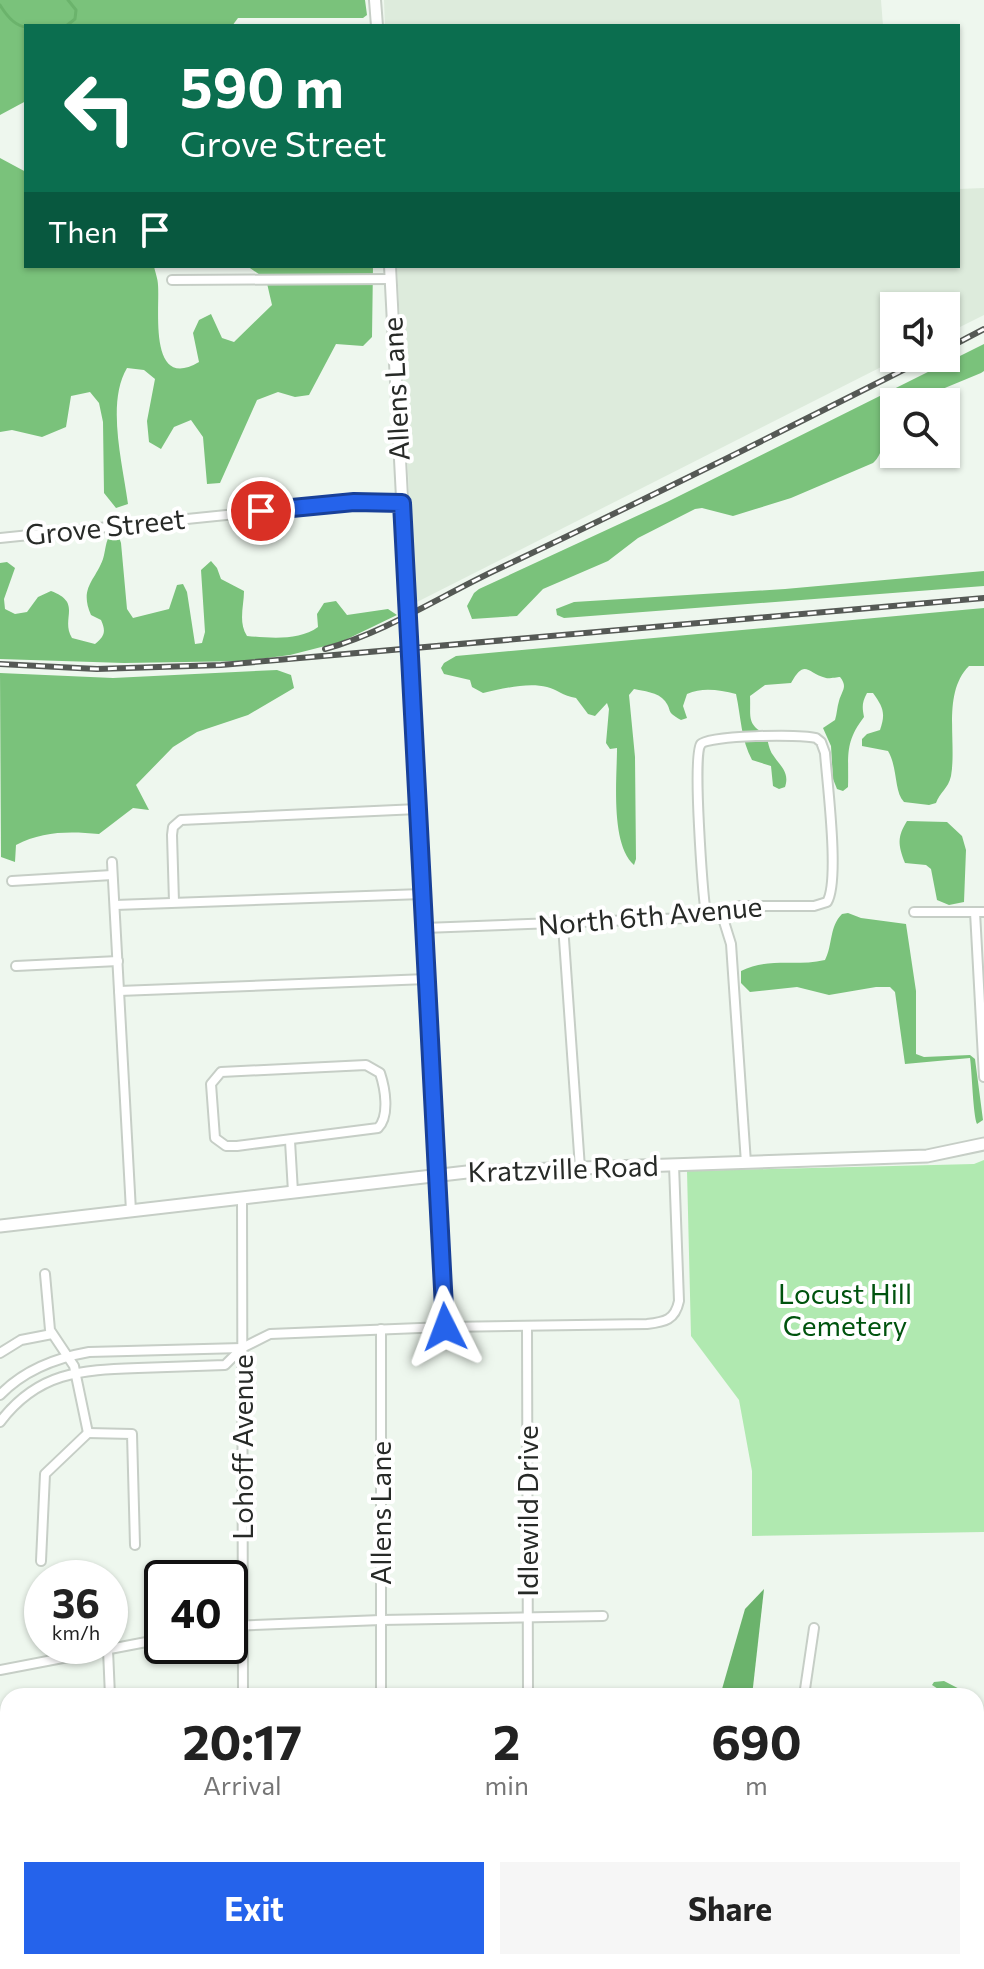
<!DOCTYPE html>
<style>
:root{--surface:#fff;--page:#f6f6f6;--text:#222;--muted:#767676;--accent:#2563eb}
body{margin:0;font-family:Commissioner,sans-serif;background:var(--page);color:var(--text);height:100vh;display:flex;flex-direction:column;font-size:30px;white-space:nowrap}
*{box-sizing:border-box;margin:0}
p{font-size:26px;color:var(--muted)}
.icon{flex:none;width:44px;height:44px;fill:none;stroke:currentColor;stroke-width:2;stroke-linecap:round;stroke-linejoin:round}
.map{position:relative;flex:1;overflow:hidden}
.details{position:absolute;left:0px;top:1688px;width:984px;height:282px;display:flex;flex-direction:column;background:var(--surface);border-radius:24px 24px 0 0;box-shadow:0 2px 6px #0004}
.details>*{flex:none}
.guide{position:absolute;left:24px;top:24px;width:936px;height:244px;border-radius:0px;box-shadow:0 2px 6px #0004;background:#0b6e4f;color:#fff;overflow:hidden}
.buttons{position:absolute;left:880px;top:292px;display:grid;gap:16px}
.buttons a{display:grid;place-items:center;width:80px;height:80px;border-radius:0px;background:var(--surface);box-shadow:0 2px 6px #0004;font-size:40px}
.speed{position:absolute;left:24px;top:1560px;display:flex;gap:16px;font-size:40px;font-weight:700;text-align:center}
.speed>*{display:grid;place-content:center;width:104px;height:104px;border-radius:50%;background:var(--surface);box-shadow:0 2px 6px #0004;line-height:1}
.speed small{font-size:20px;font-weight:400}
.speed .limit{border:4px solid #111;border-radius:12px;background:#fff;color:#111}
.pin{position:absolute;display:grid;place-items:center;width:68px;height:68px;color:#fff;margin:-34px;border:4px solid #fff;border-radius:50%;box-shadow:0 2px 8px #0007}
.me{position:absolute;width:88px;margin:-44px;rotate:357deg;stroke-linejoin:round;filter:drop-shadow(0 0 6px #0008)}
.turn{display:flex;align-items:center;gap:28px;height:168px;padding:0 24px;font-size:36px}
.turn .icon{width:104px;height:104px;stroke-width:2.5}
.turn b{display:block;font-size:56px;line-height:68px}
.then{display:flex;align-items:center;height:76px;padding:0 24px;background:#0003;gap:16px;font-size:30px}
.eta{display:flex;justify-content:space-evenly;align-items:center;height:136px;text-align:center}
.eta b{font-size:48px;font-weight:700;line-height:56px}
.cta{display:flex;gap:16px;margin-top:auto;padding:16px 24px}
.cta a{flex:1;height:92px;border-radius:0px;background:var(--accent);color:#fff;font-size:32px;font-weight:700;line-height:92px;text-align:center}
.cta a+a{background:var(--page);color:var(--text)}
.map>svg:first-child{display:block}
.built{fill:#ddebdc}
.green{fill:#b0e9b0}
.forest{fill:#7ac27b}
.water{fill:#6bb36c}
.lines{fill:none;stroke-linecap:round;stroke-linejoin:round}
.stream{stroke:#6bb36c;stroke-width:3}
.minor-casing{stroke:#c6cec6;stroke-width:12}
.tertiary-casing{stroke:#c6cec6;stroke-width:14}
.secondary-casing{stroke:#c6cec6;stroke-width:15}
.minor{stroke:#fff;stroke-width:8}
.tertiary{stroke:#fff;stroke-width:10}
.secondary{stroke:#fff;stroke-width:11}
.rail-casing{stroke:#555955;stroke-width:6}
.rail{stroke:#fff;stroke-width:3;stroke-dasharray:9;stroke-linecap:butt}
.route-casing{stroke:#184099;stroke-width:20}
.route{stroke:#2563eb;stroke-width:14}
.labels{text-anchor:middle;stroke-width:8;stroke-linejoin:round;paint-order:stroke}
.street-label{font-size:28px;fill:#272a27;stroke:#fff}
.park-label{font-size:28px;fill:#00530e;stroke:#fff}
</style>
<div class="map">
<svg width="984" height="1969" viewBox="0 0 984 1969">
<rect width="100%" height="100%" fill="#eef7ee"/>
<g class="built">
<polygon points="384,0 881,0 883,26 385,26"/>
<polygon points="984,188 984,315 946,334 946,306 894,306 894,358 899,358 415,603 397,266 958,266 958,189"/>
</g>
<polygon class="green" points="984,1160 984,1532 752,1536 752,1471 739,1400 691,1336 687,1171 974,1164"/>
<g class="forest">
<polygon points="0,0 365,0 367,15 363,18 238,18 232,26 26,26 26,101 0,115"/>
<path d="M0,158L26,172V266H154C155,272 158,279 158,285C160,309 148,392 199,362L193,333L199,320L211,314L222,338L234,342L272,305L266,279L247,266H373L372,337L363,346L336,344L309,395L295,397L278,392L257,400L220,483L207,484L203,437L191,420L174,427L161,449L149,442L147,421L155,379L144,370L127,368C106,403 123,465 128,504L116,508L104,493L103,422L99,403L90,392L71,396L66,427L42,437L12,430L0,432Z"/>
<path d="M984,344V371L981,373L911,402H894C894,415 883,456 873,463L791,498L733,516L702,508L695,509L638,538L608,561L543,589L517,616L472,619L467,606L474,593L479,589L667,502Z"/>
<path d="M111,533L118,534L121,543L127,609L133,618L169,609L177,585L183,584L187,592L195,644L202,643L205,632L201,570L211,561L217,568L221,579L244,591C244,606 238,622 247,636C270,638 299,641 318,627L317,614L324,603L336,601L347,615L388,609L397,615L341,642L290,655L245,661L124,663L0,659V563L7,562L15,568L4,599L5,609L15,614L27,612L38,597L51,591C83,603 60,618 72,638L95,644C105,636 106,631 101,620L91,615C79,588 95,581 103,559C106,549 105,542 111,533Z"/>
<polygon points="984,571 984,586 564,618 557,615 556,609 574,602 785,589"/>
<path d="M984,608V666H969C942,693 957,742 951,776C948,789 940,792 936,803L929,805L904,802C894,792 898,768 888,751L862,746V739L867,734L880,730C886,713 883,707 873,693H867C862,702 862,707 864,717C844,743 849,756 848,787L843,791L837,789L833,779L831,746L823,728L835,720C837,714 837,707 839,701C842,690 848,687 840,677C837,677 829,679 826,678C807,673 805,658 791,683L765,685L750,696C751,716 746,725 766,734C768,741 769,750 773,755C780,766 790,772 785,787L779,789L773,786L771,766L752,760C741,740 741,717 736,694C719,690 703,687 687,694L683,706L687,718L681,720C665,711 673,712 665,701C658,692 643,691 634,689L629,695L635,757L636,859L634,865C610,844 617,778 617,748L610,749L606,743L609,709L607,703L595,716L588,714L576,698C563,696 556,689 547,687C527,682 502,689 483,693L472,687L470,680L444,674L441,668L444,663L456,656Z"/>
<path d="M277,670L291,675L294,688L248,715L197,732L173,747L136,785L149,810L133,808L99,834C70,831 42,831 16,845L15,862L1,857L0,673L113,678Z"/>
<path d="M907,821L947,822L962,836L966,850L964,902L949,905L937,900L931,869L926,865L905,863C898,845 897,837 907,821Z"/>
<path d="M848,913L861,918L906,924L916,991V1054L924,1057L970,1055L975,1059L983,1120L977,1124C973,1115 972,1072 970,1058L905,1064L895,992L890,987H876L829,995L797,987L750,992L741,983V971C768,957 796,967 825,960C833,944 829,927 842,914Z"/>
<polygon points="944,1681 973,1696 949,1696 932,1685 934,1682"/>
<polygon points="984,1829 984,1969 687,1969 702,1962 976,1962 976,1831"/>
</g>
<polygon class="water" points="764,1589 752,1696 720,1696 745,1609"/>
<g class="lines">
<g class="stream">
<path d="M0,5C6,15 14,26 26,27"/>
<polyline points="66,26 75,19 76,10 68,0"/>
</g>
<g class="minor-casing">
<g id="minor">
<polyline points="172,280 391,279"/>
<polyline points="0,538 354,502 402,503"/>
<polyline points="112,862 131,1211"/>
<polyline points="12,881 112,875"/>
<polyline points="174,902 172,835 173,827 181,820 418,809"/>
<polyline points="115,905 422,894"/>
<polyline points="721,912 731,944 746,1163"/>
<polyline points="914,912 984,912"/>
<polyline points="975,912 984,1077"/>
<polyline points="563,925 580,1168"/>
<path d="M424,928L687,918L721,912L740,906H814L827,902C840,881 827,782 825,753L821,742L816,738C801,734 708,735 701,744C692,755 703,894 706,915"/>
<polyline points="16,966 118,961"/>
<polyline points="119,991 427,979"/>
<path d="M366,1065L380,1073C385,1088 390,1116 378,1128L237,1146H226L215,1138L211,1084L221,1072Z"/>
<polyline points="290,1141 293,1192"/>
<polyline points="242,1198 243,1696"/>
<polyline points="45,1274 50,1330 74,1366 88,1433"/>
<polyline points="527,1327 528,1696"/>
<polyline points="381,1329 381,1696"/>
<polyline points="0,1353 21,1340 52,1334"/>
<path d="M0,1395C24,1370 55,1358 89,1352L242,1348"/>
<path d="M0,1422C38,1372 80,1370 138,1368C167,1367 196,1366 225,1365L242,1348L270,1334L445,1327L647,1324C665,1322 675,1320 679,1301L674,1165"/>
<polyline points="88,1433 132,1434 135,1545"/>
<polyline points="41,1561 45,1474 88,1433"/>
<polyline points="230,1626 381,1620 603,1616"/>
<polyline points="108,1650 110,1696"/>
<polyline points="0,1670 162,1639"/>
<polyline points="804,1696 814,1628"/>
<polyline points="976,1772 984,1777"/>
<polyline points="0,1908 8,1908"/>
<polyline points="245,1962 245,1969"/>
<polyline points="383,1962 383,1969"/>
<polyline points="529,1962 529,1969"/>
<polyline points="111,1969 111,1962"/>
</g>
</g>
<g class="tertiary-casing">
<g id="tertiary">
<polyline points="375,0 377,26"/>
<polyline points="390,266 445,1327"/>
</g>
</g>
<g class="secondary-casing">
<polyline id="secondary" points="0,1226 467,1172 927,1156 984,1144"/>
</g>
<use href="#minor" class="minor"/>
<use href="#tertiary" class="tertiary"/>
<use href="#secondary" class="secondary"/>
<g class="rail-casing">
<g id="rail">
<polyline points="946,349 984,329"/>
<path d="M325,649C386,632 439,597 496,570C641,502 784,430 927,358"/>
<polyline points="0,664 97,669 221,665 984,598"/>
</g>
</g>
<use href="#rail" class="rail"/>
</g>
<g class="lines">
<g class="route-casing">
<polyline id="route" points="261,511 354,502 402,503 445,1327"/>
</g>
<use href="#route" class="route"/>
</g>
<g class="labels">
<g class="street-label">
<text transform="translate(396 389) rotate(-93)" y="10">Allens Lane</text>
<text transform="translate(105 527) rotate(-6)" y="10">Grove Street</text>
<text transform="translate(650 916) rotate(-5)" y="10">North 6th Avenue</text>
<text transform="translate(563 1169) rotate(-2)" y="10">Kratzville Road</text>
<text transform="translate(243 1447) rotate(-90)" y="10">Lohoff Avenue</text>
<text transform="translate(528 1511) rotate(-90)" y="10">Idlewild Drive</text>
<text transform="translate(381 1513) rotate(-90)" y="10">Allens Lane</text>
</g>
<g class="park-label">
<text x="845" y="1304">Locust Hill<tspan x="845" dy="32">Cemetery</tspan></text>
</g>
</g>
</svg>
<div class="buttons">
<a><svg class="icon" aria-label="sound" viewBox="0 0 24 24"><path d="M4 9h4l5-4v14l-5-4H4zM17 9q2 3 0 6"/></svg></a>
<a><svg class="icon" aria-label="search" viewBox="0 0 24 24"><circle cx="10" cy="10" r="6"/><path d="M15 15l6 6"/></svg></a>
</div>
<div class="speed"><div>36<small>km/h</small></div><div class="limit">40</div></div>
<div class="pin" style="left:261px;top:511px;background:#d93025"><svg class="icon" aria-label="arrive" viewBox="0 0 24 24"><path d="M6 21V4h12l-3 4 3 4H6"/></svg></div>
<svg class="me" style="left:445px;top:1327px" viewBox="-20 -20 40 40"><path d="M0-17L14 15 0 8-14 15z" fill="#2563eb" stroke="#fff" stroke-width="4"/></svg>
<div class="guide">
<div class="turn"><svg class="icon" aria-label="left" viewBox="0 0 24 24"><path d="M17 20v-9H6M10 6l-5 5 5 5"/></svg><div><b>590 m</b>Grove Street</div></div>
<div class="then">Then<svg class="icon" aria-label="arrive" viewBox="0 0 24 24"><path d="M6 21V4h12l-3 4 3 4H6"/></svg></div>
</div>
<section class="details">
<div class="eta">
<div><b>20:17</b><p>Arrival</p></div>
<div><b>2</b><p>min</p></div>
<div><b>690</b><p>m</p></div>
</div>
<div class="cta"><a>Exit</a><a>Share</a></div>
</section>
</div>
